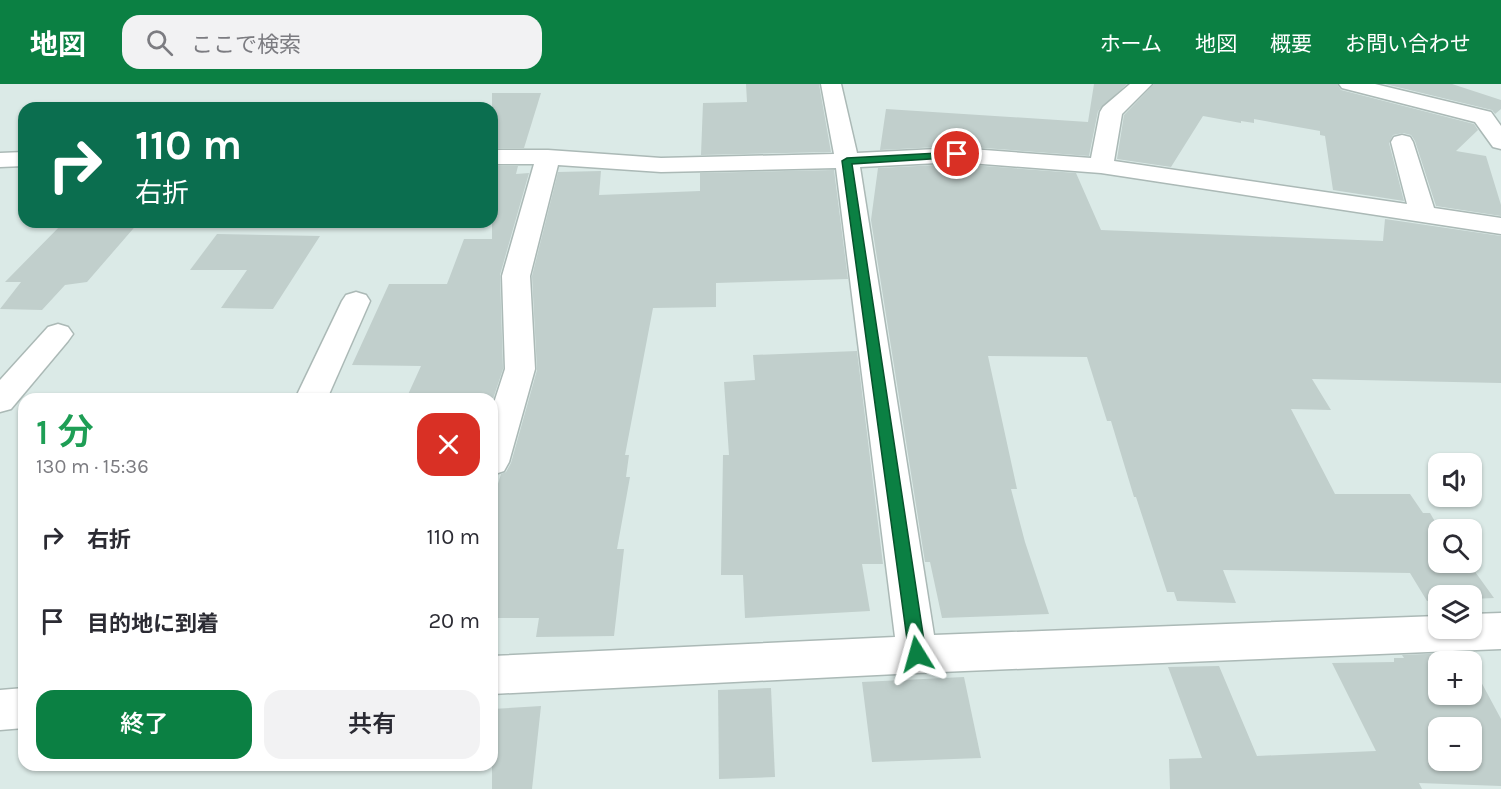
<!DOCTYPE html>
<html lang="ja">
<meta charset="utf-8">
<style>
:root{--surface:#fff;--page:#f2f2f3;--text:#2b2b33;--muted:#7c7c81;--accent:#0b8043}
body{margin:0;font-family:Karla,"Noto Sans JP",sans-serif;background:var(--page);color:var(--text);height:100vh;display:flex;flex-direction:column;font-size:22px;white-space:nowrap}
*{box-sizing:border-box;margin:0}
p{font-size:20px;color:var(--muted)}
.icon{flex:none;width:33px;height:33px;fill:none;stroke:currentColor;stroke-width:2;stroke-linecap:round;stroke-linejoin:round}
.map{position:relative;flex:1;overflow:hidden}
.panel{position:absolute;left:18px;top:309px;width:480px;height:378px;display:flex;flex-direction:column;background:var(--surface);border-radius:18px;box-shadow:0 2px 4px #0004}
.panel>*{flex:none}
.guide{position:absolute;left:18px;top:18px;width:480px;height:126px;border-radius:18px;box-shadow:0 2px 4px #0004;background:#0b6e4f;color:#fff;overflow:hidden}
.tools{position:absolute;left:1428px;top:369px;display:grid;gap:12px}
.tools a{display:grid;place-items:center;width:54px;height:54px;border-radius:12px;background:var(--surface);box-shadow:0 2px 4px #0004;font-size:30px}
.pin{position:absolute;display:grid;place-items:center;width:51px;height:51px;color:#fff;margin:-26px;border:3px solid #fff;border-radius:50%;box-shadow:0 2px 6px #0007}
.me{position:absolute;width:66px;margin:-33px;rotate:352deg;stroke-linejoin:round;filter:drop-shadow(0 0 4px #0008)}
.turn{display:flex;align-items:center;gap:21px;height:126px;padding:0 18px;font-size:27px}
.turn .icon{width:78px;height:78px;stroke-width:2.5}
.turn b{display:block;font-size:42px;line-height:51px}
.round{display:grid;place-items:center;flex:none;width:63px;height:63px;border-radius:18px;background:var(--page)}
.headline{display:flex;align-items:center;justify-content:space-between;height:102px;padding:0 18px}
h1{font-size:36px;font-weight:600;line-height:45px;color:#1e9e55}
.button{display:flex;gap:12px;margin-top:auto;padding:12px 18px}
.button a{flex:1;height:69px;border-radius:18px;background:var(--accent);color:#fff;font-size:24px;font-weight:600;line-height:69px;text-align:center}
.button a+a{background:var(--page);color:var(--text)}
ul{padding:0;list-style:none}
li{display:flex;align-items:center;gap:18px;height:84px;padding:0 18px}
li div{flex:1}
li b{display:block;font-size:22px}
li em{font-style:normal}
header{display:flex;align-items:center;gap:36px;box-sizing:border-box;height:84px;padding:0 30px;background:var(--accent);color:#fff}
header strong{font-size:28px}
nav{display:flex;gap:33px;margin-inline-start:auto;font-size:21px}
.search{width:420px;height:54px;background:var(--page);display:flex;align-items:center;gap:15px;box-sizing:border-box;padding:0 21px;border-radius:18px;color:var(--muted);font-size:22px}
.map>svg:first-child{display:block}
.building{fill:#c1cfcc;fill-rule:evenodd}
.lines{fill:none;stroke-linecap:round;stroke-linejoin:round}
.minor-casing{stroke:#abb9b6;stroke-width:3}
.minor{fill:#fff;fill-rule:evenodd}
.route{fill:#0b8043;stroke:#07532c;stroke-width:1.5}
</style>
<header>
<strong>地図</strong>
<div class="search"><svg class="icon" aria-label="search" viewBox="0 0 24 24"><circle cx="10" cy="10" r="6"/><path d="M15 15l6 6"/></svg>ここで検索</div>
<nav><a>ホーム</a><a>地図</a><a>概要</a><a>お問い合わせ</a></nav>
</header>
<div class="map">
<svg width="1501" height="705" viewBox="0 0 1501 705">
<rect width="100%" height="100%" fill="#dbeae7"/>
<g class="building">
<polygon points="746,0 819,0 831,68 701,71 703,19 747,18"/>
<polygon points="1094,0 1127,0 1098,27 1089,72 957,62 880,66 886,25 1088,38"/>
<polygon points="1154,0 1337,0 1341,6 1474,40 1478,46 1456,67 1486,72 1501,121 1501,132 1436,122 1415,57 1411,51 1403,49 1393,51 1389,59 1404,117 1333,106 1325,52 1320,51 1320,47 1254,35 1254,39 1241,37 1241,39 1203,32 1171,83 1117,75 1124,31"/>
<polygon points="1385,0 1452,0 1501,16 1501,25 1495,30 1492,26"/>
<polygon points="492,9 541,9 524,64 492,64"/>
<polygon points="957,80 1076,89 1101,146 1383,157 1385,135 1501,152 1501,299 1312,295 1331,326 1291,325 1335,410 1410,410 1423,429 1430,429 1440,446 1438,446 1438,478 1468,478 1494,514 1472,515 1472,512 1438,512 1438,516 1427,517 1410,489 1223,486 1236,519 1177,517 1174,508 1167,508 1136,413 1134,413 1111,337 1107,337 1087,273 988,272 1017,405 1011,405 1025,458 1049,530 942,534 930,478 925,478 871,136 878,84"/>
<polygon points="492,82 518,82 516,90 529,89 500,191 503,285 493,315 406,315 421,282 352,281 389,200 447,200 464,155 492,155"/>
<polygon points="834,86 848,195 716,199 716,223 653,224 625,371 629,371 626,393 630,393 617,465 624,465 614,552 536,553 539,534 492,534 492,419 501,390 506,388 511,379 537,286 532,192 558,88 601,87 599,111 700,107 700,89"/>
<polygon points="64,138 139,138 87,198 65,201 42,226 0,225 21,198 5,198"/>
<polygon points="217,150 320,152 273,225 221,224 247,186 190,186"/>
<polygon points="857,267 883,480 862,480 870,527 745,534 743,491 721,491 723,371 729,371 724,298 755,296 753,271"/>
<path d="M1451,569L1466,570L1470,578H1438V610H1472V581L1501,635V702L1419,699L1422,705H1170L1169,675L1202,674L1168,583L1219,582L1257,672L1376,667L1332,579L1394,578V574H1404L1402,571ZM1438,644H1472V676H1438Z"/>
<polygon points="964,593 981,674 872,678 862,598"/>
<polygon points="771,604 775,693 719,695 718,606"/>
<polygon points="541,622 532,705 492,705 492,625"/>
</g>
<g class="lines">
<g class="minor-casing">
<g id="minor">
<polygon points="821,0 841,0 857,69 957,64 1091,74 1100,28 1103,23 1130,0 1152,0 1122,30 1114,77 1407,120 1391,58 1394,53 1402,51 1410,53 1413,58 1434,124 1501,134 1501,150 1101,89 957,78 860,83 934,551 1438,532 1438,544 1472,544 1472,530 1501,529 1501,565 917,589 492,610 492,572 895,553 836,84 661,88 558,81 530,192 535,285 509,378 504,387 492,391 492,325 505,285 502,192 534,80 492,80 492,66 548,66 661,74 834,70"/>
<polygon points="1339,0 1375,0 1491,28 1501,42 1501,65 1493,63 1475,38 1342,4"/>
<polygon points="24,68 24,82 0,83 0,69"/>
<polygon points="356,208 366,211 370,217 327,315 295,315 342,217 346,211"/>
<polygon points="58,240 68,243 73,250 68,257 11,325 0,328 0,296 48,243"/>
<polygon points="24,604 24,644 0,646 0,606"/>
</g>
</g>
<use href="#minor" class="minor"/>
</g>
<polygon class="route" points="957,68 961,68 961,73 852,80 926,570 923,576 917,578 911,576 909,570 842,77 847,74"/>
</svg>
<div class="tools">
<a><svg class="icon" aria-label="sound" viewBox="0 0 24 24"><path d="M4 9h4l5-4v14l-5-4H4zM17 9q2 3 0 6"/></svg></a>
<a><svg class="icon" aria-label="search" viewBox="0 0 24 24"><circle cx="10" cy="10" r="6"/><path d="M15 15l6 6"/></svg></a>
<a><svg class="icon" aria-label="layers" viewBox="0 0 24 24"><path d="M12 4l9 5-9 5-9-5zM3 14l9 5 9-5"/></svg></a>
<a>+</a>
<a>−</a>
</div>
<div class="pin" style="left:957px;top:70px;background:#d93025"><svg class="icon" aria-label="arrive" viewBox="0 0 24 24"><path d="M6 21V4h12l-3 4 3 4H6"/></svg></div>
<svg class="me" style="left:917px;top:570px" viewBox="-20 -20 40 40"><path d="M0-17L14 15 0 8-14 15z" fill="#0b8043" stroke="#fff" stroke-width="4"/></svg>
<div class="guide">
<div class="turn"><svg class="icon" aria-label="right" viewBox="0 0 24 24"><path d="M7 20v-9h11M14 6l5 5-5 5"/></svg><div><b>110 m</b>右折</div></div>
</div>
<section class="panel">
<div class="headline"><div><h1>1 分</h1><p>130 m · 15:36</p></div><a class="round" style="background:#d93025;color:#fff"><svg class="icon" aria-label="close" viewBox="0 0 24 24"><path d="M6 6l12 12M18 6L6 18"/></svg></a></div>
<ul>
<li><svg class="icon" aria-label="right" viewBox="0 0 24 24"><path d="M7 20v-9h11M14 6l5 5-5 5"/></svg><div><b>右折</b></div><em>110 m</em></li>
<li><svg class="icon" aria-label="arrive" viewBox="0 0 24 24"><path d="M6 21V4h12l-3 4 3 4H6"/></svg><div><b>目的地に到着</b></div><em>20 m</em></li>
</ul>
<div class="button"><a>終了</a><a>共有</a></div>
</section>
</div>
